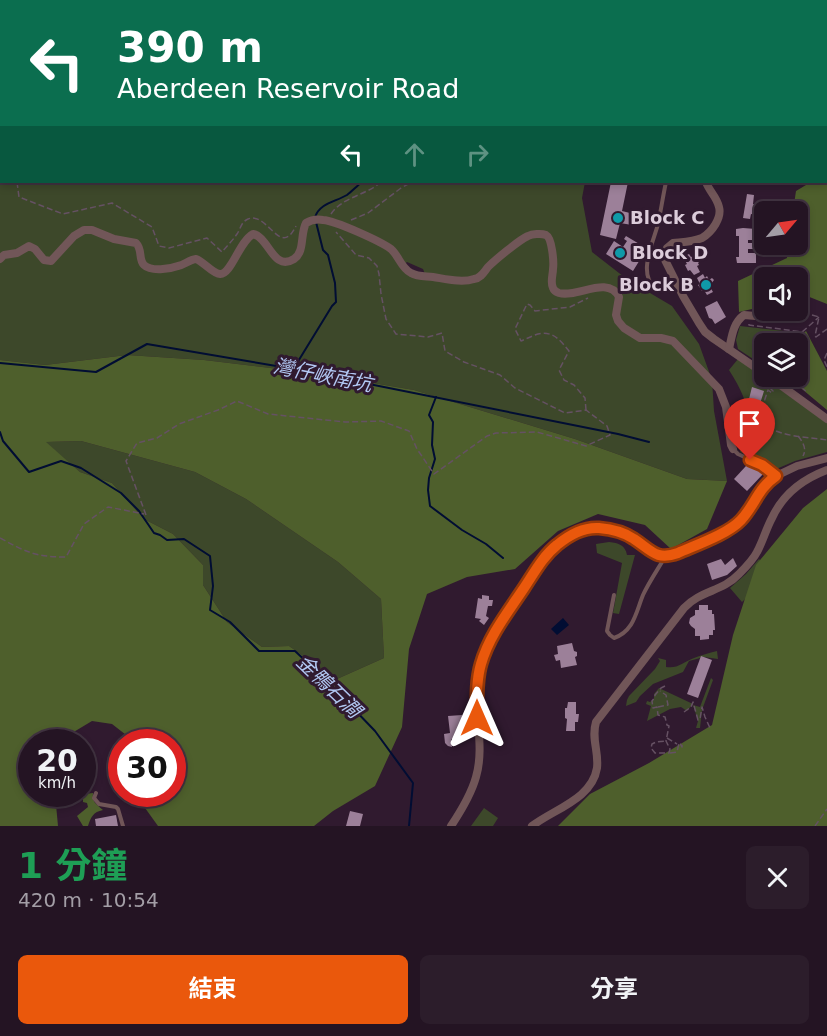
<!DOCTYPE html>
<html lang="zh-TW">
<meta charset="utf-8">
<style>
:root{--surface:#241423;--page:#2c1d2b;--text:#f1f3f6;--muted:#a39ea6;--line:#413341;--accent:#ea580c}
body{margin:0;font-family:"DejaVu Sans","Noto Sans TC",sans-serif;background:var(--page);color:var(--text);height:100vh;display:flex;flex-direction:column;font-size:22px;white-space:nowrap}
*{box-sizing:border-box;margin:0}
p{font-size:20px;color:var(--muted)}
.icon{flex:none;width:33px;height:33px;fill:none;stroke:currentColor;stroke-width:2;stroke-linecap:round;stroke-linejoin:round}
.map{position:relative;height:826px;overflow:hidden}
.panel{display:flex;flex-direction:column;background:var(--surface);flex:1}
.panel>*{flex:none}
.hud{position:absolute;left:0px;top:0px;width:828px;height:183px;box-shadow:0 3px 9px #0003,0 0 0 2px var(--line);background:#0b6e4f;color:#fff;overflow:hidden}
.needle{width:39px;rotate:61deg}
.controls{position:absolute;left:754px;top:201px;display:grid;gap:12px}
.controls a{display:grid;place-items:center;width:54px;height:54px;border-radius:9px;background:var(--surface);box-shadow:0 3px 9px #0003,0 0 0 2px var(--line);font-size:30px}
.speed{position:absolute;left:18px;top:729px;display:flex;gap:12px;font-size:30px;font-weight:700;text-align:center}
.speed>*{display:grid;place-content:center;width:78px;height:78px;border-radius:50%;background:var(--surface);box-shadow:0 3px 9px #0003,0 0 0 2px var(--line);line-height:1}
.speed small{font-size:15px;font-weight:400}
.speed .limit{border:9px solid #d22;background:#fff;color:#111}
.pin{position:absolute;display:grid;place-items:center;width:51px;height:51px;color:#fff;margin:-62px -26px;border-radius:50% 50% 50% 0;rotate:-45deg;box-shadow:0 0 6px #0007}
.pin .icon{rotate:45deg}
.me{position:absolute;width:66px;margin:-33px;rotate:0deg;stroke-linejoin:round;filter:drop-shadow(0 0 4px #0008)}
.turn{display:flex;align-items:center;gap:21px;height:126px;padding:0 18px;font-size:27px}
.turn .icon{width:78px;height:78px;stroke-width:2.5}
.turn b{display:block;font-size:42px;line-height:51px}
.lanes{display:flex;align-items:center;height:57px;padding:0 18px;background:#0003;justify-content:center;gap:30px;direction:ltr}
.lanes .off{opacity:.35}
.round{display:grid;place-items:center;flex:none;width:63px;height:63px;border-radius:9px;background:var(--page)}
.overview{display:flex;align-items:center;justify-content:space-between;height:102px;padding:0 18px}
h1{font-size:36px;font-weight:700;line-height:45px;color:#1e9e55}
.action{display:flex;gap:12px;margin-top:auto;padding:12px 18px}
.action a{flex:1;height:69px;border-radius:9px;background:var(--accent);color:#fff;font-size:24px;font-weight:700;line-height:69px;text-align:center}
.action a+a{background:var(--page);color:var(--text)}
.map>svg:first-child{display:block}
.green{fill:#3d482a;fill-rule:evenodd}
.forest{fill:#4e5f2c;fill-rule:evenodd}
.water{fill:#010d33}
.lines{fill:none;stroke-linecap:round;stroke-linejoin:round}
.stream{stroke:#010d33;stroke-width:2}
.building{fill:#9c8099}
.path{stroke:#655163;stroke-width:1.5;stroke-dasharray:6 3;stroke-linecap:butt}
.lane{stroke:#715658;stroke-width:4}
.street{stroke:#715658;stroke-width:8}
.route-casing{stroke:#983908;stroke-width:15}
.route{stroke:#ea580c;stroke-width:10}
.culture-dot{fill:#0f9aa8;stroke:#301a2f;stroke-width:2}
.labels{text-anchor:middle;stroke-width:6;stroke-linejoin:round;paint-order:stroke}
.poi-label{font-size:18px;font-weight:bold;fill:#dcccda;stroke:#301a2f;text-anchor:start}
.water-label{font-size:20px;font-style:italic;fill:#b1c7f2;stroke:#301a2f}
</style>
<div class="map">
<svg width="827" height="826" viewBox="0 0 827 826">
<rect width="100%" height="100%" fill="#301a2f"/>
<g class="green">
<path d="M0,0H781L782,1L2,2V182H585L582,198L592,252L628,280L672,306L699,344L712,380L714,411L727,481L687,479L575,439L414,390L320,374L204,360L127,355L45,365L0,360ZM407,262L423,269L425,274L424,277C411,279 409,276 402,266Z"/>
<polygon points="740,326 802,333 795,339 797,343 765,344 765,367 738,349 736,340"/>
<path d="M738,359L827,423V452L795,461L774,470L763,463L740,452C753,416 749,402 729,370Z"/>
<polygon points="81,441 195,472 246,499 338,562 381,599 384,658 337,679 289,646 262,647 227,622 203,585 203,565 173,534 144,519 112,483 80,472 45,442"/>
<path d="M609,542C619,543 625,545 627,555H635L619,614L613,613L622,563L597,553L596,544Z"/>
<polygon points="759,559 772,573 742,602 730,588 746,574"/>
<path d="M717,651L718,659L704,657L689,661L683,672L653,684L640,696L636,702L626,706L627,700L629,696L655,669L660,661L658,658L666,660V667C678,669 683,662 694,658C701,655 709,653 717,651Z"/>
<polygon points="711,678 713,680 702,710 700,728 696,728 698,721 693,705 700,707"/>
<polygon points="659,688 693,704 687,711 681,707 670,709 647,721 651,706 646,704 647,701 650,702 654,699 654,694"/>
<polygon points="484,808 498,818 493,826 471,826"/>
</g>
<g class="forest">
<polygon points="827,172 827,304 807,296 798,298 798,278 765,278 765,306 739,312 738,281 787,258 789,245 798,244 798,212 793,211 796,191 811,182 826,182"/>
<path d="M806,331L827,371V410L796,384L800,363L802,360C799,353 799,347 797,339Z"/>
<path d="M127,355L204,360L320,374L414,390L575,439L687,479L727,481L707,529L671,549L645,525L598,514L558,531L515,569L467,577L427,594L409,649L402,727L375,786L333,811L314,826H158L135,794H172V742H131L130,738L112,724L92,721L62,739L61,742H32V794H55L58,826H0V360L45,365ZM81,441L195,472L246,499L338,562L381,599L384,658L337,679L289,646L262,647L227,622L203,585V565L173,534L144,519L112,483L80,472L46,442Z"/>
<polygon points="827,489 827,826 558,826 590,794 649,763 712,725 733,635 756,565 803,508"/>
<path d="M84,790L85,794L93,793C92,802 96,804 103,810C93,812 91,817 88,826H83L77,816L88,807L87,803L83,802V791Z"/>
</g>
<polygon class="water" points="563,618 569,625 557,635 551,629"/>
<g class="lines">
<g class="stream">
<polyline points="513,0 514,2"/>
<polyline points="524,2 525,0"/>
<polyline points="0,158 2,157"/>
<path d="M315,217C320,203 335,202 347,195C352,191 357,186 362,182"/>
<polyline points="0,363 96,372 147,344 294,369 618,434 649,442"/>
<polyline points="294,368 332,306 336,302 335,283 328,255 323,250 316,222"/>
<polyline points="436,397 429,415 433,422 432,445 435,459 429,478 428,490 430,506 462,530 486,544 503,558"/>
<polyline points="0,432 3,441 29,472 61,461 81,468 121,493 139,511 154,533 160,535 167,540 184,539 210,556 213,586 210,610 230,622 259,651 295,651 326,680 375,731 413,783 409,826"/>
</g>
</g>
<g class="building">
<polygon points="611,182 628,182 622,211 634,214 632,225 620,223 616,239 600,235"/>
<polygon points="747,194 754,195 753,204 758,205 757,215 751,214 750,219 743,218"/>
<polygon points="736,229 743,228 756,229 756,240 748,240 748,243 756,243 756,249 748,249 748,253 756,253 756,263 737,263 736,257 739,257 739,236 736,236"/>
<polygon points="626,236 641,245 639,248 635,246 632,252 641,258 633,271 606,254 614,241 623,247 627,241 624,239"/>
<polygon points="689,254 691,257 694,256 695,259 699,258 701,260 698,263 699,265 697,266 700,272 694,275 690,270 688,271 685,265 687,264 683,257"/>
<polygon points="703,274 705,278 707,276 709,280 712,278 714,280 711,284 712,286 710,287 713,292 707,295 704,290 702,291 698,285 700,284 697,278"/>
<polygon points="717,301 726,317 715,324 712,319 709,318 705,307"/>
<polygon points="752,387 764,391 759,407 748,403"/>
<polygon points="746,466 755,466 764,473 747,491 734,479"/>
<polygon points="733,558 737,566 727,575 712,580 707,564 721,559 725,565"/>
<polygon points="482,595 489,596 489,600 493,600 492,606 488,606 486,616 489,618 484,625 479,621 481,619 475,618 478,598 482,599"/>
<polygon points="699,605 708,605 708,610 712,610 712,614 714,614 715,630 713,630 713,635 709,635 709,639 700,640 700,636 695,636 695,629 691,626 689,623 690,618 695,615 695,610 699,610"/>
<polygon points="572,643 574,651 577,652 577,656 575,657 577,665 561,668 560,660 556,661 554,655 558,654 557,646"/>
<polygon points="701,656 712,660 698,698 687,694"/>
<polygon points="568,702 576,702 576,714 579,714 578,722 575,722 575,731 566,731 567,719 565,718 565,708 567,708"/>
<polygon points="462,715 463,726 461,726 461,732 465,731 466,737 451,739 452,747 448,746 445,743 444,734 450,733 448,716"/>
<polygon points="350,811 363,814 360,826 346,826"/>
<polygon points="116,815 118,826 96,826 95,819"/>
</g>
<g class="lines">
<g class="path">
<polyline points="0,141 2,142"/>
<path d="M17,182L19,197L63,214L112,203L152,227L159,246L169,248L207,238L222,252C227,246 233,240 237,234C241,228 241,222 248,219C268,211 280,259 296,226"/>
<polyline points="392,182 393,182"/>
<path d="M331,214C342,197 367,195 381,182"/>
<polyline points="351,220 368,213 401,188 412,182"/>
<polyline points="812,315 819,317 815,336 816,337 827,329"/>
<polyline points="749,324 749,325 803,332"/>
<polyline points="779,344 792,341 819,317"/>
<polyline points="827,353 824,360 827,367"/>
<polyline points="761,361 765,357"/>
<polyline points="787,376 807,392"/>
<path d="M769,387L773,391L772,393L768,390L762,408L764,414L762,421C773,437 809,437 827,440"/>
<path d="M586,410L585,398L574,385L564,380L559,370L569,351C560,340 552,329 535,335C530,337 526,339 521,341L515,329L527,304L530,305L535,311L570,307L588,298"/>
<polyline points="763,416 747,424 749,437 758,441 771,430"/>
<path d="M798,436C803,442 807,449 803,456"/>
<polyline points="146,515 126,461 137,443 157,438 179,424 218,410 237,401 268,414 345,422 381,421 409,431 417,449 434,474 487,436 496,433 537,432 586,446 610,435 607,426 586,410 565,413 515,388 500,375 464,362 445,351 442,333 428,337 396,334 386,319 381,294 379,274 377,266 369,258 356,255 336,232"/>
<path d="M0,538C26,552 35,557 66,557L84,524L108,507L144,514"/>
<polyline points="665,686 661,688 655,695 655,697 652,701 653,708 657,707 658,715 665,717 667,725 669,726 666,741 670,749 669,753 655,753 651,748 652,744 656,742 666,741"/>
<polyline points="658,707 668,705 666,695 660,691"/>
<polyline points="684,712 691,707 693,702 698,720 700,719 702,707 705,717 710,728"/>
<polyline points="667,738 677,744"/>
<polyline points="670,753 677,752 679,743 680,743 682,747 682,744"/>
<polyline points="815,826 827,809"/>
</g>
<g class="lane">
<path d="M666,182C663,196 661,210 658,224C654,240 637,275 655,287H660L674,281"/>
<polyline points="734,450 738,454 762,465 776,475"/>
<path d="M614,595L607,631L610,635L614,638C634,631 636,612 643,595C649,582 658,569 665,557"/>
<polyline points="96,793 94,798 99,804 116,807 118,809 123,826"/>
</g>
<g class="street">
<polyline points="804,0 805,2"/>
<path d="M706,182C709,191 717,197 719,207C722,218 712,232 702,238C693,242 683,242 673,243L667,248L665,252V260L683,296L699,323L705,332L714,339L765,374"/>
<path d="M0,259L4,255L17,253L29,246L35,249L44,260L51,261L74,236L84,230H92L114,239L136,243C143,250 138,259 144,265C151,272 170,269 178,266C184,265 189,260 196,259C204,262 213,274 220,274C231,275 239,242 253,234C269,237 273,272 294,259C305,252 300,234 306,223C311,220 317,219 323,220C336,221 380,241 391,249C399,256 401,268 411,273C418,277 426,276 433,277C446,279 462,283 474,279C481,278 484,272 488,267C495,260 519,240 528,236C532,234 541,233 546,235C552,238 554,262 553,269C553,275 550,282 553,288C554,291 556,292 559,293C577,298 608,275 619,297L616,315L618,321L624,328L640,338H661L673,341L719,389L726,407L731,445L733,449"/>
<path d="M729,349C732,336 733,323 744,315L790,319L805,313"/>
<polyline points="768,376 827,419"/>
<path d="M451,826C461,811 471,795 476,777C484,750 476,721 477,694C477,675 483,658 490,640C502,623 513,605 525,587C549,551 574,514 623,533C641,540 650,559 671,556L735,526L746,513L757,495L769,481L776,476L797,466L827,458"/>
<path d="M532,826C554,809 592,799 597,768C599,751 591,739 596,722L684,608C701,590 722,592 739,574C746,567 753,560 757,552C763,541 766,529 772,518C783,494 803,479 827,470"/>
</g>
</g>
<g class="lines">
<g class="route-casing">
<path id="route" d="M477,718C477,700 476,681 481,664C489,636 508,612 524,588C534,573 543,556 557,545C569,535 584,527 599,528C611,529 624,532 634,539C651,550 656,561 678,553C696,545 728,534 741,520C755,505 758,488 776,476L762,465L750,460"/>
</g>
<use href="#route" class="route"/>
</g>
<g class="culture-dot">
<circle cx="618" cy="218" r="6"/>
<circle cx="620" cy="253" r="6"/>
<circle cx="706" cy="285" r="6"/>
</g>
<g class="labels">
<g class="poi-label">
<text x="630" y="224">Block C</text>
<text x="632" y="259">Block D</text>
<text x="694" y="291" text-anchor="end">Block B</text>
</g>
<g class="water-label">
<text transform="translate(323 375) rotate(11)" y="7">灣仔峽南坑</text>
<text transform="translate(329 686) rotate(44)" y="7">金鴨石澗</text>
</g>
</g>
</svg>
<div class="controls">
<a><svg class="needle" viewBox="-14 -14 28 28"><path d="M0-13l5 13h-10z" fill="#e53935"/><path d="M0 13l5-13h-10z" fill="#a39ea6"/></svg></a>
<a><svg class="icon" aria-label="sound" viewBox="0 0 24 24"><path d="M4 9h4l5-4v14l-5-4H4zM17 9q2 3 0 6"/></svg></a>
<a><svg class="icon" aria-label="layers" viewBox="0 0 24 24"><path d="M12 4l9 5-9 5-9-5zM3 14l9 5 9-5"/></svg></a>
</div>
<div class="speed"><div>20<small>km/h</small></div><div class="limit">30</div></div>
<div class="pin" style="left:750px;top:460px;background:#d93025"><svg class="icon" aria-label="arrive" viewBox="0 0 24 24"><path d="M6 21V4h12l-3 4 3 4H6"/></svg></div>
<svg class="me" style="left:477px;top:718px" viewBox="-20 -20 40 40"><path d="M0-17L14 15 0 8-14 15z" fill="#ea580c" stroke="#fff" stroke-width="4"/></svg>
<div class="hud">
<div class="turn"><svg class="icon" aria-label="left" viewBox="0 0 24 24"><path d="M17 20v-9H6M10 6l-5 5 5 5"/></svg><div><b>390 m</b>Aberdeen Reservoir Road</div></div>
<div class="lanes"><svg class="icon" aria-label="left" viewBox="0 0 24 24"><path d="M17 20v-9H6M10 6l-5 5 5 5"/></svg><svg class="icon off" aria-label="ahead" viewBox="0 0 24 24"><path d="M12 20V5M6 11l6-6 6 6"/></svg><svg class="icon off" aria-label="right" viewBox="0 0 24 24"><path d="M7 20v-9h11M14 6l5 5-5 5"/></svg></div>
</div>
</div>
<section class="panel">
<div class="overview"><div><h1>1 分鐘</h1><p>420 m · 10:54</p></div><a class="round"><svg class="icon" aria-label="close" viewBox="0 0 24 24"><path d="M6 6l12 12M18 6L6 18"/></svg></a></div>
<div class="action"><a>結束</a><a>分享</a></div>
</section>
